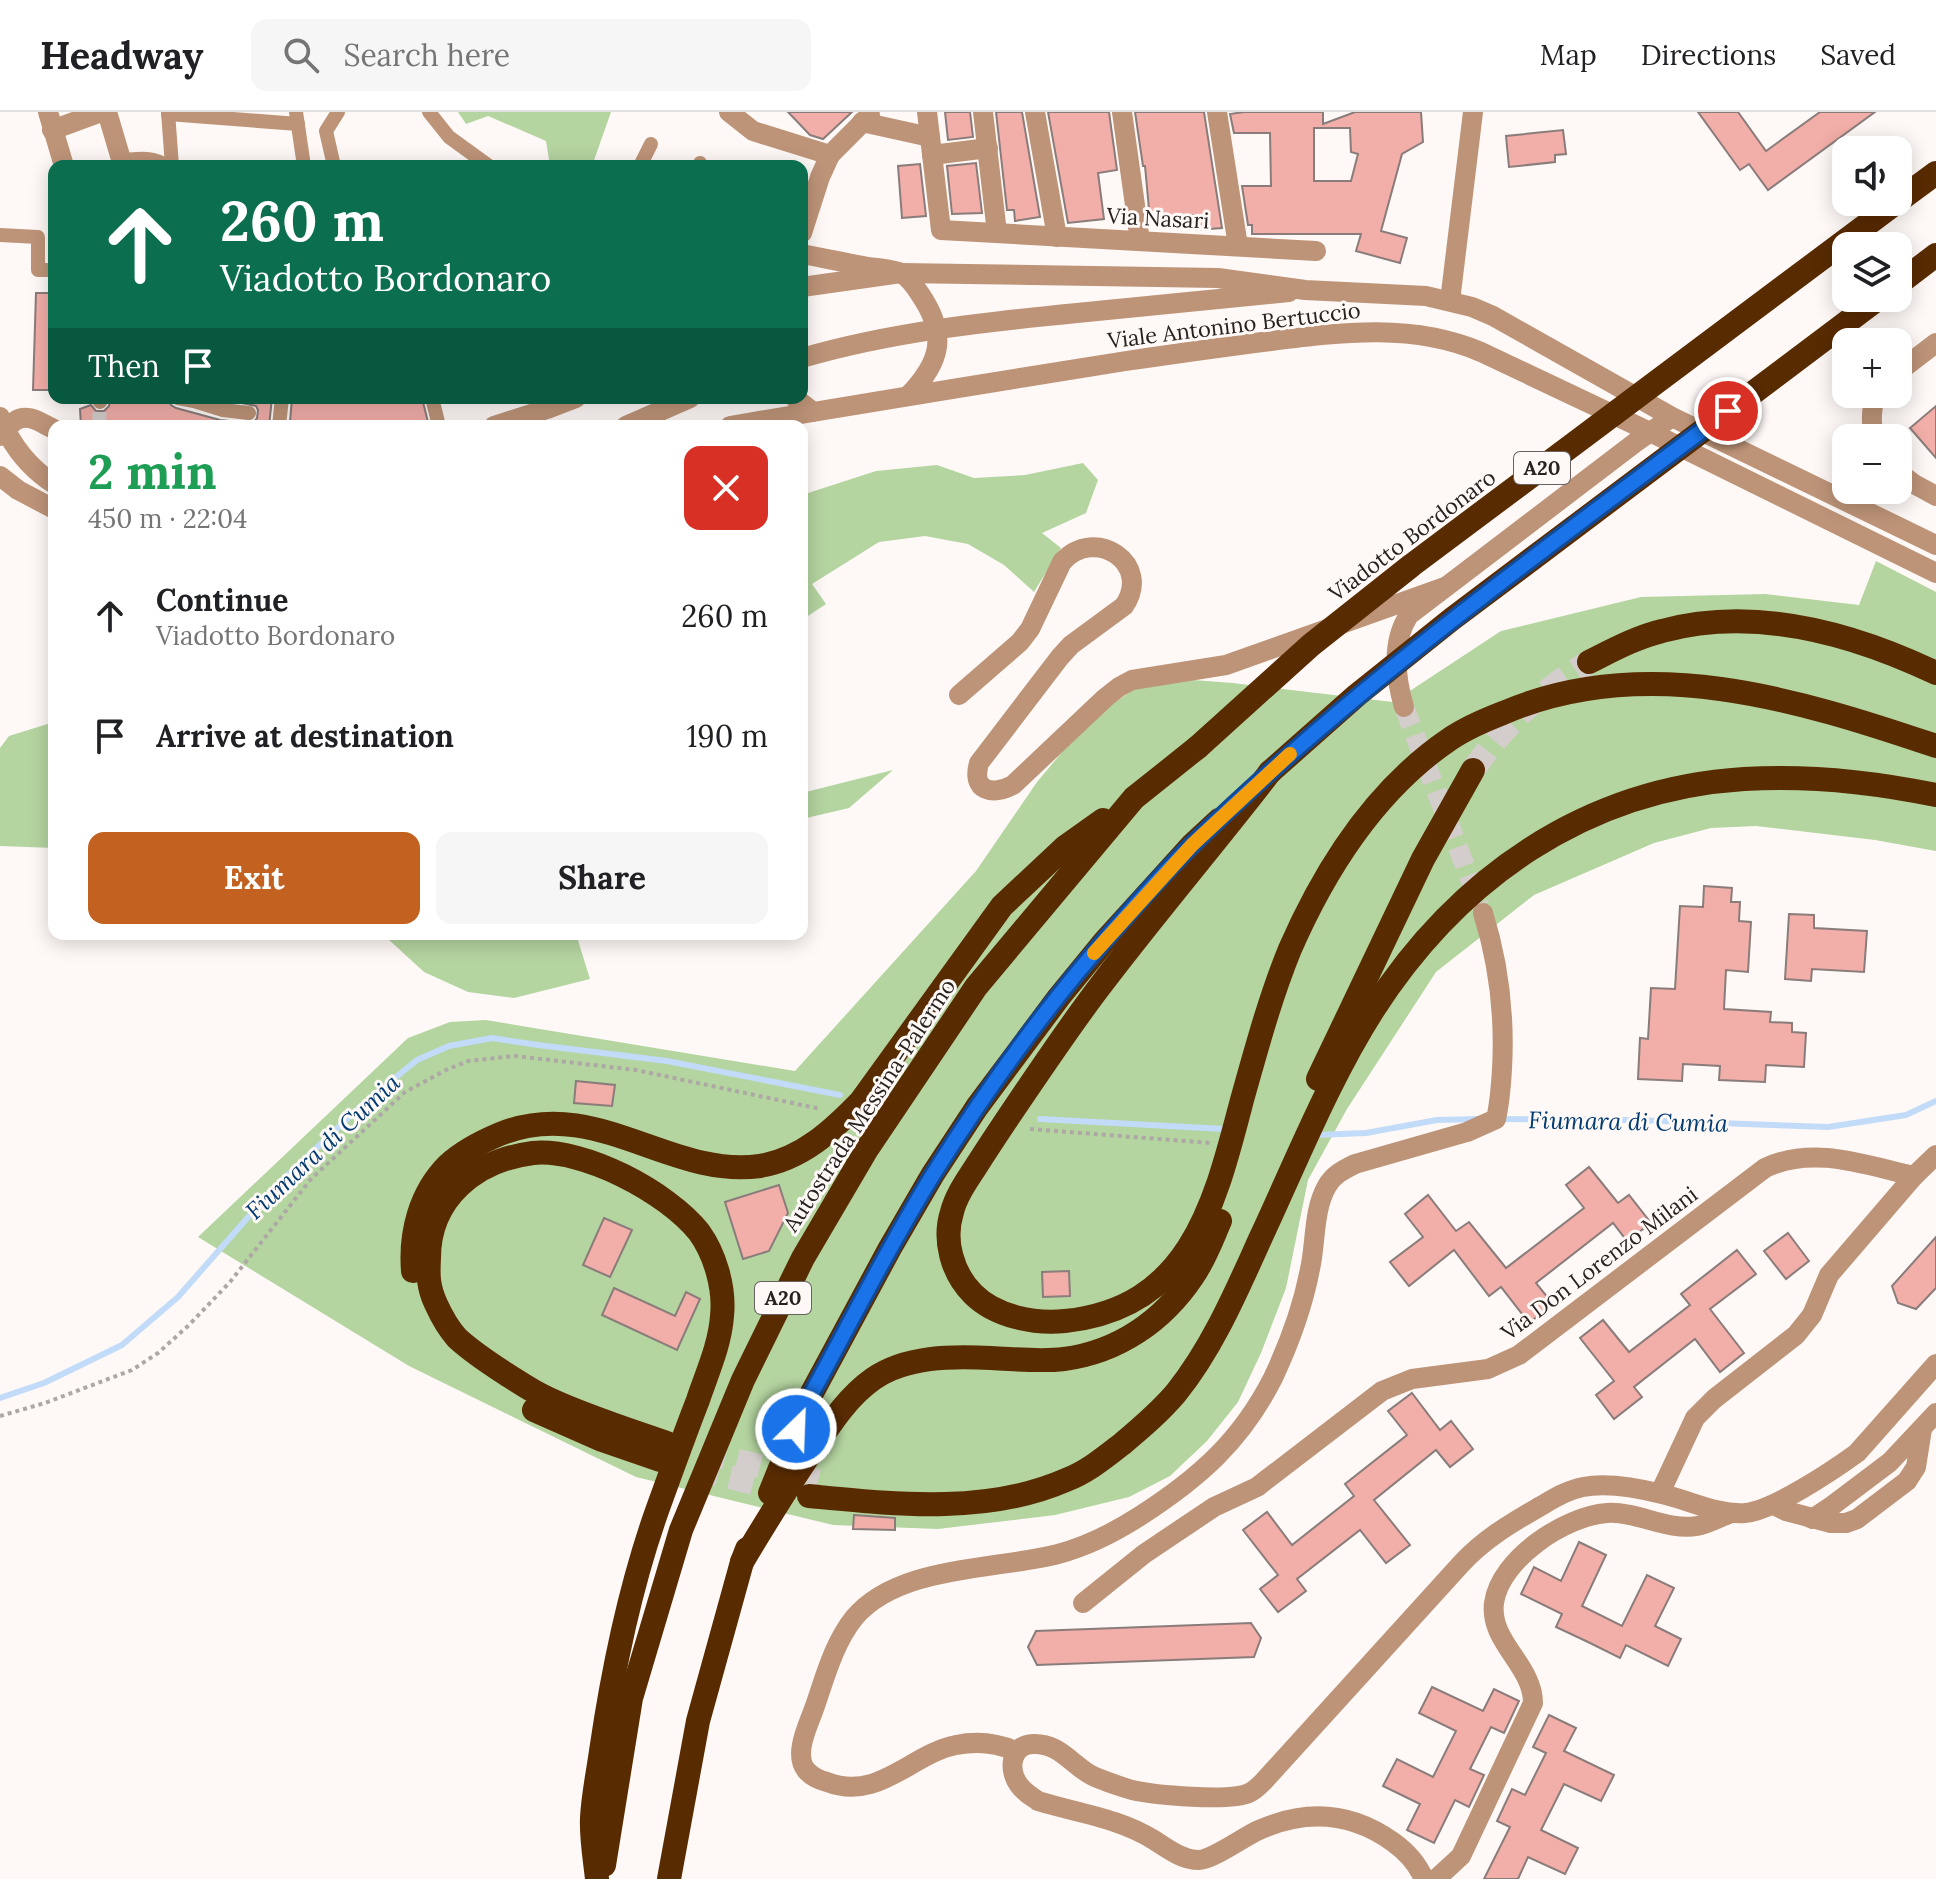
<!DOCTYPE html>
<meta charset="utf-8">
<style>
:root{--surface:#fff;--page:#f6f6f6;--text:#202124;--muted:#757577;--line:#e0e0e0;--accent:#c26120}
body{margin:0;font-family:Lora,serif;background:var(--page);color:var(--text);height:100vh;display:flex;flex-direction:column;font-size:30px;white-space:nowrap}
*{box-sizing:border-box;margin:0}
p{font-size:26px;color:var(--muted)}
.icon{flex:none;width:44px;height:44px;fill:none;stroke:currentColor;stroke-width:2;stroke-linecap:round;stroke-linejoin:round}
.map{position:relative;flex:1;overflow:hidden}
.sheet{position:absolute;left:48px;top:308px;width:760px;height:520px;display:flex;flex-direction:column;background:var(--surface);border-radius:16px;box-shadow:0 4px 20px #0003}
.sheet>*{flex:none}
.hud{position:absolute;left:48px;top:48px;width:760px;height:244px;border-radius:16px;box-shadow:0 4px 20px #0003;background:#0b6e4f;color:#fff;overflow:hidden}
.buttons{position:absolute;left:1832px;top:24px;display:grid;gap:16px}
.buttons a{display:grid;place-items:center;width:80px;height:80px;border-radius:16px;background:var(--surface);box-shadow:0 4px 20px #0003;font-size:40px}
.pin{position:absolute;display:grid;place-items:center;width:68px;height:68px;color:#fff;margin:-34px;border:4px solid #fff;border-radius:50%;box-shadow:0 2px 8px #0007}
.me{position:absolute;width:88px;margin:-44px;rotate:24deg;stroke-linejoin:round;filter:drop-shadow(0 0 6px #0008)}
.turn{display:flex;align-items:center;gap:28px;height:168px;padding:0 40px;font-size:36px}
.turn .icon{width:104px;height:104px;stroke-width:2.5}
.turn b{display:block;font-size:56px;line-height:68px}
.then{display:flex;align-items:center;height:76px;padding:0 40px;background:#0003;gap:16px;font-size:30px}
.round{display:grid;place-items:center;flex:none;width:84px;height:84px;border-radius:16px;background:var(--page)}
.head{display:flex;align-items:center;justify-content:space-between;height:136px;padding:0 40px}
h1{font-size:48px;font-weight:700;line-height:60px;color:#1e9e55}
.button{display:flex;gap:16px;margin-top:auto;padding:16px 40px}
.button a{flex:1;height:92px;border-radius:16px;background:var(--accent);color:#fff;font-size:32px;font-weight:700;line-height:92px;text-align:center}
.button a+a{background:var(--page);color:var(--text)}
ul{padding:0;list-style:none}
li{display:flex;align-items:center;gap:24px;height:120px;padding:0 40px}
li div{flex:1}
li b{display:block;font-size:30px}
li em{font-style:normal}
header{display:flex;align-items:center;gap:48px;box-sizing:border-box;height:112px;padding:0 40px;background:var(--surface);border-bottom:2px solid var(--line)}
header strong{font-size:38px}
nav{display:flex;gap:44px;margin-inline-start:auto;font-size:28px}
.search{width:560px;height:72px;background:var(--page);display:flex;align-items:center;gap:20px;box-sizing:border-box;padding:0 28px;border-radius:16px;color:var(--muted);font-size:30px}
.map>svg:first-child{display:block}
.green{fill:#b4d4a0}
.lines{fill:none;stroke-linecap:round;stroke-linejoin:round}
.stream{stroke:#c2dbf8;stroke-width:6}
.building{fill:#f2aea8;stroke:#8a7c7a;stroke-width:2;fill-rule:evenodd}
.pedestrian-tunnel{stroke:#d3cecb;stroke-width:14;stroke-dasharray:14 7;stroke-linecap:butt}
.minor-tunnel{stroke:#d3cecb;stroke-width:20;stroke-dasharray:20 10;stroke-linecap:butt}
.motorway-tunnel{stroke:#d3cecb;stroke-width:24;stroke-dasharray:24 12;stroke-linecap:butt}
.path{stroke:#ada8a5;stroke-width:4;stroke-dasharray:4 4;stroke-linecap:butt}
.pedestrian{stroke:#bd9478;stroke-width:14}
.minor{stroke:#bd9478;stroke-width:20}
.tertiary{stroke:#bd9478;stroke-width:20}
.motorway{stroke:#592b01;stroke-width:24}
.motorway-bridge{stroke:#592b01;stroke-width:24}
.route-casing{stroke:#114b97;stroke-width:20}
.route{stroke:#1a73e8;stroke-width:14}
.slow{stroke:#f59e0b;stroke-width:14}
.labels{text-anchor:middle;stroke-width:6;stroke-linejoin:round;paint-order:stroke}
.shield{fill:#fef9f6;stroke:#686260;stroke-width:2}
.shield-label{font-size:20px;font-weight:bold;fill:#27221f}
.street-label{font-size:22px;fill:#27221f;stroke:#fef9f6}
.water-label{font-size:24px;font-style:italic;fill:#003b73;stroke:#fef9f6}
</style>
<header>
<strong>Headway</strong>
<div class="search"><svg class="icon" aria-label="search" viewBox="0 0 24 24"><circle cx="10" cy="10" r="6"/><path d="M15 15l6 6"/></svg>Search here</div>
<nav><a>Map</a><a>Directions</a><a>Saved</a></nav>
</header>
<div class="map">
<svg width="1936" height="1767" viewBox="0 0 1936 1767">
<rect width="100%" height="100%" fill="#fef9f6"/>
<g class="green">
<polygon points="458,0 611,0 592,54 550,54 546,29 488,4 466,12"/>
<polygon points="1083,351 1098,368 1086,401 1042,421 1061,436 1034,480 1004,453 968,432 925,424 879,430 812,472 826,492 802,508 802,383 876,359 937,353 974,366 1025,363"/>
<polygon points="1876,449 1936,480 1936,739 1875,728 1756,714 1711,716 1654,731 1534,783 1436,860 1347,997 1308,1068 1286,1176 1261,1241 1238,1290 1207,1329 1170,1364 1129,1385 1055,1403 938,1417 833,1413 636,1365 409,1254 198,1125 408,926 450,910 486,908 795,959 976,759 1037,670 1089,608 1139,574 1193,568 1233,571 1393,590 1501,519 1641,485 1765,482 1859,493"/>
<polygon points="54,610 54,736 0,734 0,636 9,624"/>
<polygon points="893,658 849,696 802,707 802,681"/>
<polygon points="388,822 576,822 590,867 514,886 468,880 424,860 388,827"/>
</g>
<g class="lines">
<g class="stream">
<polyline points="1040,1007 1224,1017"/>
<polyline points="1498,1007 1635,1008 1828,1015 1906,1003 1936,989"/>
<polyline points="1316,1023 1366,1021 1437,1008 1479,1007"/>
<polyline points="0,1286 44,1271 122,1233 178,1185 271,1079 363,992 417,948 449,934 492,926 538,933 667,949 840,983"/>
</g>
</g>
<g class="building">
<polygon points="788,0 852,0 823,27 810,23"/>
<polygon points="945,0 970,0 973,25 948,28"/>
<polygon points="996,0 1022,0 1040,105 1015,109 1014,98 1007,98"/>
<polygon points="1048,0 1109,0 1117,58 1098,61 1104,107 1068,111"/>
<polygon points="1135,0 1204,0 1222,116 1196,118 1194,103 1150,108 1145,54 1143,54"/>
<path d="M1244,0H1323V12L1355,0H1421L1423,30L1402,42L1381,119L1407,126L1400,151L1356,139L1361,122H1252V113H1248L1242,74H1271L1270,21H1234L1230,2ZM1314,16H1350L1351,40L1358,42L1351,69H1314Z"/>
<polygon points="1698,0 1738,0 1766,39 1820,0 1875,0 1768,78 1749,52 1740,58"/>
<polygon points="1563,18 1566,42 1555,43 1555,50 1509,55 1506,24"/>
<polygon points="976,51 982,101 952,102 947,54"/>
<polygon points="920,52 926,104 902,106 898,54"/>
<polygon points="36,181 54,181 54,278 33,278"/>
<polygon points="115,286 168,286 171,293 176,296 220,308 248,311 254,310 257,306 258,298 256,294 218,286 272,286 269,314 81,314 80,297 91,293 96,299 104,299 109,294 110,287"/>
<polygon points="292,286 422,286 429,314 298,314 290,310"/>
<polygon points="1936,294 1936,346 1910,316"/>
<polygon points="1704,774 1732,776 1731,790 1740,790 1739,809 1751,810 1748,860 1726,858 1724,897 1771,900 1770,910 1792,911 1792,920 1806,921 1804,955 1766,953 1765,970 1719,968 1720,954 1683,952 1682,969 1638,967 1640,926 1648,927 1651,876 1675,877 1680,794 1703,795"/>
<polygon points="1789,802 1814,803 1814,816 1867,819 1864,860 1812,857 1811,869 1785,867"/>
<polygon points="576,969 615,973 612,994 574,991"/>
<polygon points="1589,1055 1618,1091 1629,1083 1651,1111 1627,1129 1613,1111 1536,1171 1553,1192 1529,1211 1501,1175 1489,1184 1454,1138 1409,1174 1390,1150 1423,1125 1405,1102 1428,1083 1456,1119 1469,1110 1506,1156 1584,1096 1566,1073"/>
<polygon points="779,1073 788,1101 769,1139 743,1147 725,1090"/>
<polygon points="604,1106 632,1118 610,1165 583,1153"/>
<polygon points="1788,1121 1809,1149 1786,1167 1764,1139"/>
<polygon points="1936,1125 1936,1176 1916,1197 1898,1191 1892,1174"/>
<polygon points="1737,1138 1756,1162 1710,1197 1744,1241 1720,1260 1695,1227 1634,1275 1642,1285 1614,1307 1596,1283 1614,1269 1580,1226 1603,1208 1629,1240 1690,1193 1681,1182"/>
<polygon points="1069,1159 1070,1184 1043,1185 1042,1160"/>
<polygon points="614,1176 675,1204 686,1180 700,1187 677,1238 602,1203"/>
<polygon points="1412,1281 1440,1318 1451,1309 1473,1337 1450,1355 1436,1338 1374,1388 1410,1433 1386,1451 1360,1418 1297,1467 1306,1479 1278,1500 1260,1477 1278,1463 1243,1418 1267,1400 1292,1433 1354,1384 1345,1372 1407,1323 1388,1299"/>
<polygon points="854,1403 895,1406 895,1418 853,1417"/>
<polygon points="1579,1430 1606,1443 1582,1494 1622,1514 1647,1463 1674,1476 1655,1514 1681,1527 1668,1554 1626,1533 1620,1546 1588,1530 1556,1515 1562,1502 1521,1482 1534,1455 1561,1469"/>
<polygon points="1251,1511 1261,1526 1254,1545 1037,1553 1028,1535 1036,1519"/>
<polygon points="1432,1575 1483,1599 1494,1577 1519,1589 1504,1621 1491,1615 1470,1657 1484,1663 1469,1695 1455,1688 1434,1731 1407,1718 1420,1692 1383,1674 1397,1647 1433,1665 1456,1619 1419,1601"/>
<polygon points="1549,1603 1576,1616 1564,1639 1614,1663 1601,1689 1564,1672 1541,1718 1578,1736 1565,1762 1528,1745 1518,1767 1484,1767 1510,1715 1497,1709 1512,1677 1525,1683 1546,1641 1533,1635"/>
</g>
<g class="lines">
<polyline class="pedestrian-tunnel" points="99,314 100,290"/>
<polyline class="minor-tunnel" points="1404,595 1480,793"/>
<g class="motorway-tunnel">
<path d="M1473,658C1507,610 1539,581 1589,550"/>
<polyline points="667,1331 818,1369"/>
<polyline points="660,1348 790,1380"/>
</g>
<g class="path">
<polyline points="1030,1017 1211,1031"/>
<polyline points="0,1304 45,1291 132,1258 158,1241 189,1213 230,1170 311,1067 405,980 446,958 468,949 515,944 636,958 821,997"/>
</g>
<g class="pedestrian">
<polyline points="168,0 172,54"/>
<polyline points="296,0 304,54"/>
<polyline points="429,0 449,25 489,54"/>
<polyline points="168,2 298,12"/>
<path d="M123,48C139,47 153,44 167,54"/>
<polyline points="334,54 326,19 338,0"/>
<polyline points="640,54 651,32"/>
<polyline points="699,54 700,51"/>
<polyline points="0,123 38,125 38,158 54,158"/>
<polyline points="178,286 194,289 223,298 249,301"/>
<polyline points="432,286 439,314"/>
<polyline points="100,290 100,286"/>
<polyline points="279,314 282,286"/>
</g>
<g class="minor">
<polyline points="48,0 64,54"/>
<polyline points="107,0 123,54"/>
<polyline points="927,0 941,118 1316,139"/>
<polyline points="983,0 997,121"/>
<polyline points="1035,0 1057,125"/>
<polyline points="1122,0 1140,129"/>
<polyline points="1217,0 1238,134"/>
<polyline points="862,10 930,25"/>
<polyline points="52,18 101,0"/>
<polyline points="830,43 870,3"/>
<polyline points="932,43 988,36"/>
<polyline points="1450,189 1473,0"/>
<path d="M802,246C891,220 985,210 1077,201C1148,194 1218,187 1289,180"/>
<polyline points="1898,260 1936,231"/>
<path d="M0,305C11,333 28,355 54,372"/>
<polyline points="494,314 550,296 576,286"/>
<polyline points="626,314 690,286"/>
<polyline points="730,314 813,300"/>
<path d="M0,324C5,320 9,313 15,309C28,300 42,312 54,317"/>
<path d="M1874,326C1871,311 1870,296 1877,282"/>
<polyline points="1898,360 1914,372 1936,384"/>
<polyline points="0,364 18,378 54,397"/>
<path d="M959,583L1020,530L1030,517L1062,450C1095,413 1153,452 1124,494L1071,533L1060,545L979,651C971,679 992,684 1013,673L1105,586L1119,575L1132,568L1226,553L1445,475"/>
<path d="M1404,595C1395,564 1391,530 1409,503L1636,330L1672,305"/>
<polyline points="1660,1381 1695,1306 1714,1287 1796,1223 1812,1203 1829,1163 1914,1064 1936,1043"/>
<polyline points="1774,1393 1786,1399 1831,1411 1846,1411 1857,1407 1907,1369 1916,1355 1922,1317"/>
<polyline points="1812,1407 1833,1393 1890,1350 1936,1301"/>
<path d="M1083,1491L1144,1442L1214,1395L1257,1375L1382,1279L1412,1267L1488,1257L1519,1243L1765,1056C1813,1033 1865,1053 1914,1064"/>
<path d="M1015,1639C997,1631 976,1629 956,1633C911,1642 878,1690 827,1670C819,1668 811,1664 806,1658C793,1641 809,1612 815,1594C825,1565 834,1531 854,1506C898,1453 996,1458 1058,1442C1088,1434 1115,1420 1140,1404C1199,1366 1241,1329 1273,1266C1289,1232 1303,1194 1310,1157C1316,1131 1313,1098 1327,1074C1333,1063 1343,1058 1355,1052L1467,1020L1496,1007C1500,990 1501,974 1502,957C1505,903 1499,852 1483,801"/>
<path d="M1436,1767L1461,1744L1533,1591C1533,1553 1489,1530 1494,1491C1500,1447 1565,1404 1607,1401C1637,1399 1667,1419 1697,1414C1708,1412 1720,1405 1731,1401"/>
</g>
<g class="tertiary">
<polyline points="729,0 753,19 830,43 820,65 802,121"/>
<path d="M802,142C824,146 846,151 868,155C878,156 889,157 899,160C907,164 915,174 920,182C948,223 941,250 908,284"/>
<polyline points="802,175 901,161 1218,166 1305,178 1426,184 1472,195 1493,204 1672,305 1936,433"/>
<path d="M795,286L813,300C917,283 1022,265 1126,249C1174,242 1223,235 1271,229C1342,220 1414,211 1481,240L1650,320L1936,461"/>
<path d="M1424,1767C1417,1751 1407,1740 1393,1730C1351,1700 1306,1697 1259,1718C1243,1725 1214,1747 1199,1748C1182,1748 1168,1737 1154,1728C1119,1706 1077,1701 1038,1689C1031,1684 1025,1681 1019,1673C1008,1658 1010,1633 1033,1632C1059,1631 1071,1652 1091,1663C1103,1669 1119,1674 1132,1678C1154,1683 1230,1690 1249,1681C1254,1679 1259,1674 1263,1670L1461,1452C1484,1427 1510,1412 1539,1395C1553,1387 1567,1378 1583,1375C1608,1370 1638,1376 1662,1382C1689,1388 1717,1403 1745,1401C1774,1398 1832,1359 1857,1341L1936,1252"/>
</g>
<g class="motorway">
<polyline points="1898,89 1936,61"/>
<polyline points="1898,172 1936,143"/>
<path d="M1589,550C1613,538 1637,525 1662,519C1754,494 1852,521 1936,561"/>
<path d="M1270,660C1216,730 1158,798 1104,869C1076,905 1050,944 1024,982C1007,1007 991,1031 975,1056C966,1070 956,1084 952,1100C943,1128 952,1161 973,1182C996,1205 1035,1212 1065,1209C1191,1196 1215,1091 1242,988C1256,938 1270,886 1290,837C1325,757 1376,677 1450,627C1466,616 1485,608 1503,601C1645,540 1797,587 1936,634"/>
<polyline points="1318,967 1423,747 1473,658"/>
<path d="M413,1159C410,1121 420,1081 448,1053C463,1039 481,1030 500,1022C595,983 670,1067 760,1054C802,1047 833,1018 861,989L1002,794L1065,735L1103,708"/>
<polyline points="534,1298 602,1328 660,1348"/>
<polyline points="770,1381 807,1290 890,1136 933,1062 977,995 1059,885 1104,830 1192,733 1219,708"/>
<path d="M809,1384C893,1392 986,1403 1066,1368C1087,1360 1104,1346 1122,1332C1141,1316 1160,1300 1176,1281C1213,1235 1237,1178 1261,1125C1296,1050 1329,967 1373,898C1458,766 1585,677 1744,667C1808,663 1873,670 1936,683"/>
<path d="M742,1450C766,1410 790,1370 817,1332C833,1308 849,1284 873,1267C906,1244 952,1244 991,1246C1015,1247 1040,1250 1064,1247C1118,1240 1163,1209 1193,1164C1205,1147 1212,1127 1220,1109"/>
<polyline points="604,1753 631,1586 681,1418 743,1268 803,1146 867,1037 976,875 1134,686 1198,635"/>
<path d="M597,1767C595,1747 591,1726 592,1706C593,1684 598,1661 601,1639C613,1557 630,1474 658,1396C671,1360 684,1324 698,1288C707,1261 720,1233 722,1204C725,1176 715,1142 699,1120C667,1080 584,1036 533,1041C476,1048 429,1086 429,1146C428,1163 428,1175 436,1192C441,1203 449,1217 457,1226C472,1240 489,1251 506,1262C519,1270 533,1280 547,1286C585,1304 627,1317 667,1331"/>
<polyline points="669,1767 698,1609 742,1450 747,1437"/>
</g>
<g class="motorway-bridge">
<polyline points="1198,635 1311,533 1412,453 1897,90"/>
<polyline points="1270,660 1357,583 1452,507 1879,186"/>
</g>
</g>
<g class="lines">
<g class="route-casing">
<path id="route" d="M796,1317L807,1290C849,1214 888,1135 934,1061C985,980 1042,900 1105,828C1133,796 1162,762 1193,732C1358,571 1545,437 1728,299"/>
</g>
<use href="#route" class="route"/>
<polyline class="slow" points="1094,841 1192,733 1290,642"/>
</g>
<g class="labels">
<g class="shield">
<rect x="1514" y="340" width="56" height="32" rx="6"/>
<rect x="755" y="1170" width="56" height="32" rx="6"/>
</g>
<g class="shield-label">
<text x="1542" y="363">A20</text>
<text x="783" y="1193">A20</text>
</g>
<g class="street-label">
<text transform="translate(1158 106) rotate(3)" y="8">Via Nasari</text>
<text transform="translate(1234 213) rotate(-7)" y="8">Viale Antonino Bertuccio</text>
<text transform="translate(1412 423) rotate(-37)" y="8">Viadotto Bordonaro</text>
<text transform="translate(869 993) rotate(-57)" y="8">Autostrada Messina-Palermo</text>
<text transform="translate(1599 1151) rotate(-37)" y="8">Via Don Lorenzo Milani</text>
</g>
<g class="water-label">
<text transform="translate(1628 1010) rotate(1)" y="8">Fiumara di Cumia</text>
<text transform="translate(323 1035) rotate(-43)" y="8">Fiumara di Cumia</text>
</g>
</g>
</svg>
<div class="buttons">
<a><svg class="icon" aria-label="sound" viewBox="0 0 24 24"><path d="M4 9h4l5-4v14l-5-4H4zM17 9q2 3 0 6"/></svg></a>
<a><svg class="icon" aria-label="layers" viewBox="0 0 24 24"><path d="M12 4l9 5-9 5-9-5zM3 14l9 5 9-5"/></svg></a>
<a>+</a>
<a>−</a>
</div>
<div class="pin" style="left:1728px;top:299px;background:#d93025"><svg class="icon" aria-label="arrive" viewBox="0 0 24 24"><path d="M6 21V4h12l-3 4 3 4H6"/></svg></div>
<svg class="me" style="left:796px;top:1317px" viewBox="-20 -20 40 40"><circle r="17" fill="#1a73e8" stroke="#fff" stroke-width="3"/><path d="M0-11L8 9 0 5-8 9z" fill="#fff"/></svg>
<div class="hud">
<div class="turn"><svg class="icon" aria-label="ahead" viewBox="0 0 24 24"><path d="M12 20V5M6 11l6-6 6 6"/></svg><div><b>260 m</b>Viadotto Bordonaro</div></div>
<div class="then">Then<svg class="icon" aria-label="arrive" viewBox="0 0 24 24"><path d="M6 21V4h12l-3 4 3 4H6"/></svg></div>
</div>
<section class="sheet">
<div class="head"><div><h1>2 min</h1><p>450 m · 22:04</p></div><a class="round" style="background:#d93025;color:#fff"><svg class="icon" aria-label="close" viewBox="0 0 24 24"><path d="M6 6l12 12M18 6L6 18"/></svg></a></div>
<ul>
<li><svg class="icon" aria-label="ahead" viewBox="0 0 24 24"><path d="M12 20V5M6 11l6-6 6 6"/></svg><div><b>Continue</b><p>Viadotto Bordonaro</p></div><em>260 m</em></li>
<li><svg class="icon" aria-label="arrive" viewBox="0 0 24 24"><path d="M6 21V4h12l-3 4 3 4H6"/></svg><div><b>Arrive at destination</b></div><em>190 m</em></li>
</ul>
<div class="button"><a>Exit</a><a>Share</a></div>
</section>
</div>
